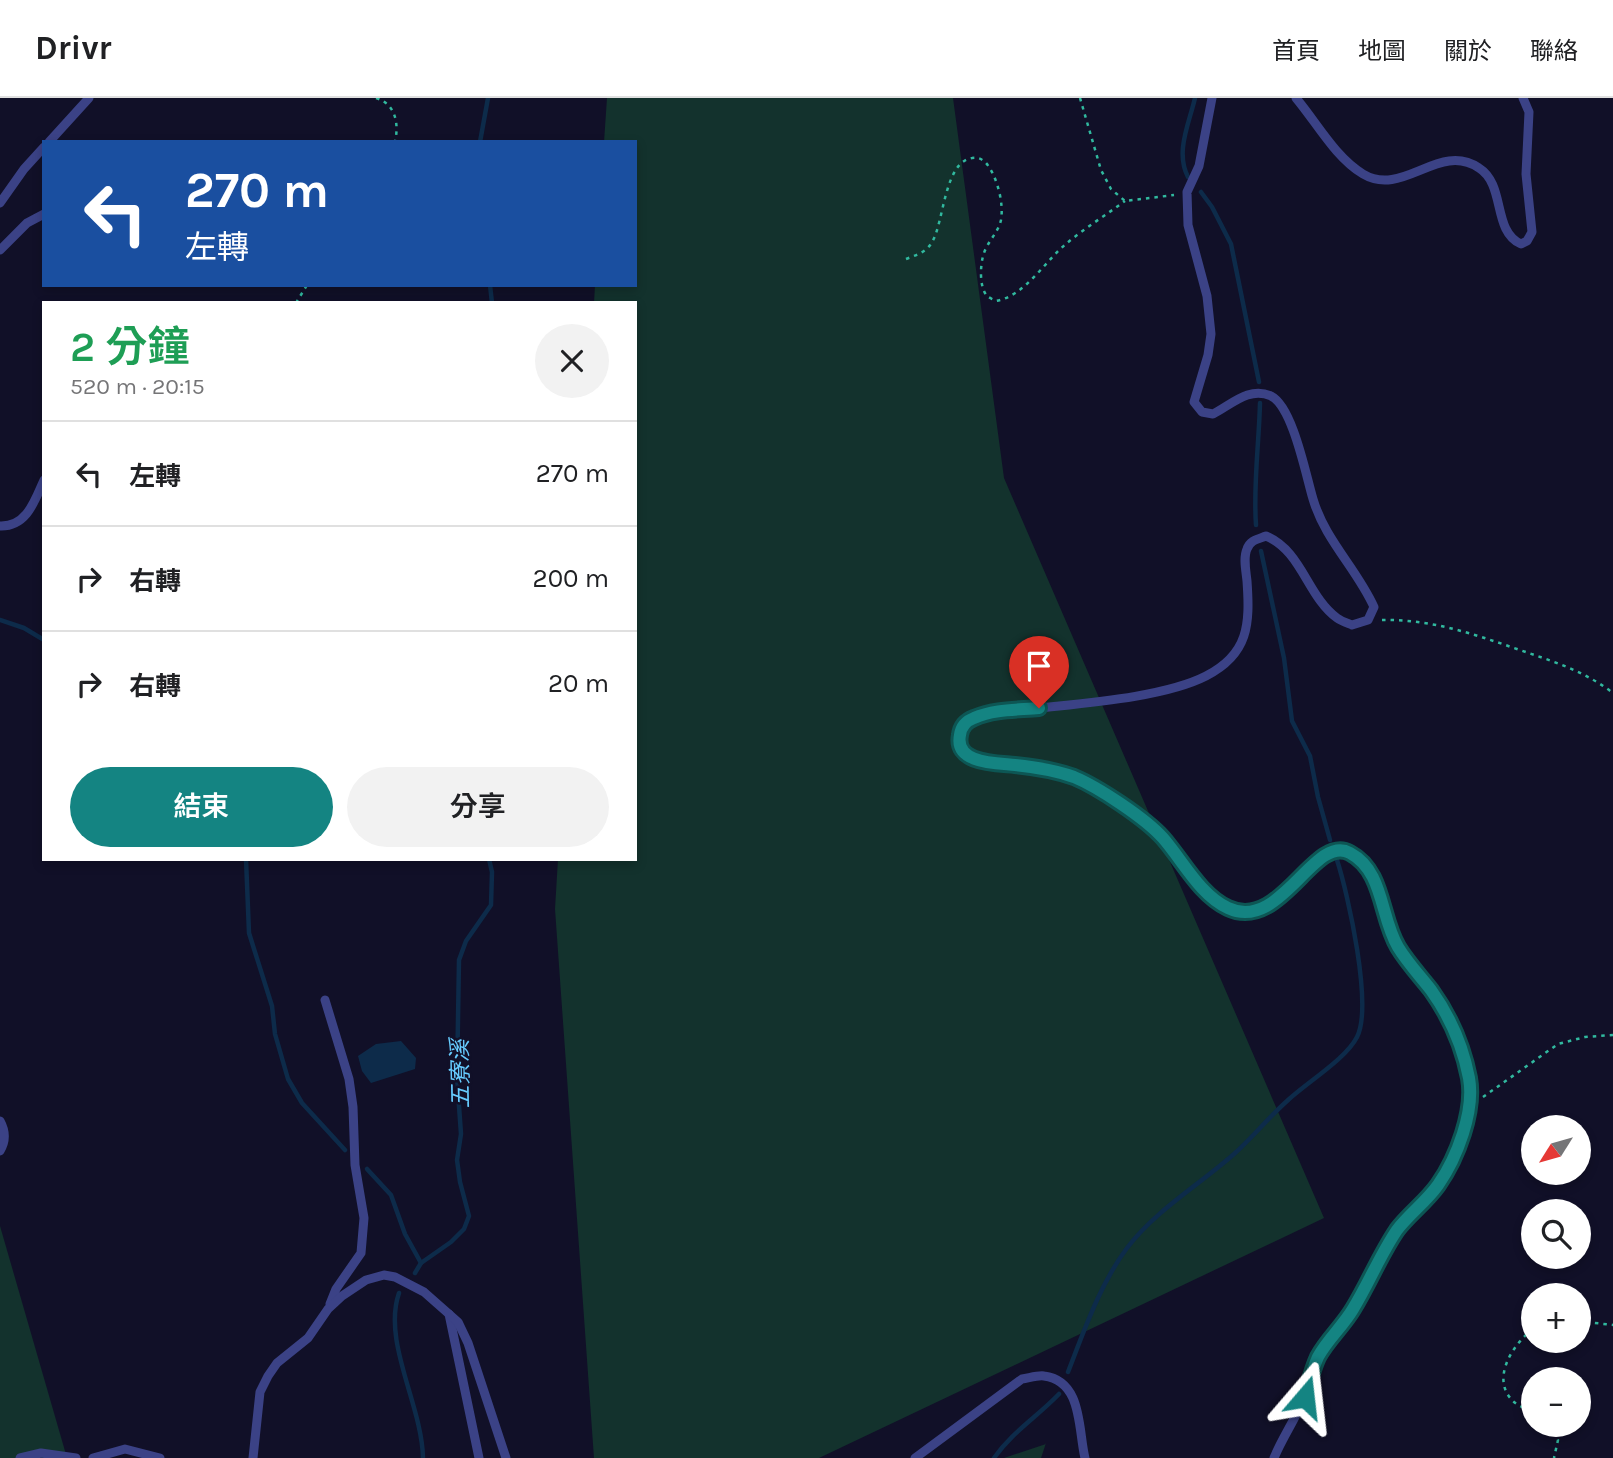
<!DOCTYPE html>
<html lang="zh-TW">
<meta charset="utf-8">
<style>
:root{--surface:#fff;--page:#f2f2f2;--text:#202124;--muted:#757577;--line:#e0e0e0;--accent:#148482}
body{margin:0;font-family:Karla,"Noto Sans TC",sans-serif;background:var(--page);color:var(--text);height:100vh;display:flex;flex-direction:column;font-size:26px;white-space:nowrap}
*{box-sizing:border-box;margin:0}
p{font-size:23px;color:var(--muted)}
.icon{flex:none;width:38px;height:38px;fill:none;stroke:currentColor;stroke-width:2;stroke-linecap:round;stroke-linejoin:round}
.map{position:relative;flex:1;overflow:hidden}
.panel{position:absolute;left:42px;top:203px;width:595px;height:560px;display:flex;flex-direction:column;background:var(--surface);border-radius:0px;box-shadow:0 4px 10px #0003}
.panel>*{flex:none}
.hud{position:absolute;left:42px;top:42px;width:595px;height:147px;border-radius:0px;box-shadow:0 4px 10px #0003;background:#1a4fa0;color:#fff;overflow:hidden}
.needle{width:46px;rotate:233deg}
.tools{position:absolute;left:1521px;top:1017px;display:grid;gap:14px}
.tools a{display:grid;place-items:center;width:70px;height:70px;border-radius:50%;background:var(--surface);box-shadow:0 4px 10px #0003;font-size:35px}
.pin{position:absolute;display:grid;place-items:center;width:60px;height:60px;color:#fff;margin:-72px -30px;border-radius:50% 50% 50% 0;rotate:-45deg;box-shadow:0 0 7px #0007}
.pin .icon{rotate:45deg}
.me{position:absolute;width:77px;margin:-38px;rotate:17deg;stroke-linejoin:round;filter:drop-shadow(0 0 5px #0008)}
.turn{display:flex;align-items:center;gap:24px;height:147px;padding:0 28px;font-size:32px}
.turn .icon{width:91px;height:91px;stroke-width:2.5}
.turn b{display:block;font-size:49px;line-height:60px}
.round{display:grid;place-items:center;flex:none;width:74px;height:74px;border-radius:37px;background:var(--page)}
.headline{display:flex;align-items:center;justify-content:space-between;height:119px;padding:0 28px}
h1{font-size:42px;font-weight:600;line-height:52px;color:#1e9e55}
.primary-button{display:flex;gap:14px;margin-top:auto;padding:14px 28px}
.primary-button a{flex:1;height:80px;border-radius:42px;background:var(--accent);color:#fff;font-size:28px;font-weight:600;line-height:80px;text-align:center}
.primary-button a+a{background:var(--page);color:var(--text)}
ul{padding:0;list-style:none}
li{display:flex;align-items:center;gap:21px;height:105px;padding:0 28px;border-top:2px solid var(--line)}
li div{flex:1}
li b{display:block;font-size:26px}
li em{font-style:normal}
header{display:flex;align-items:center;gap:42px;box-sizing:border-box;height:98px;padding:0 35px;background:var(--surface);border-bottom:2px solid var(--line)}
header strong{font-size:33px}
nav{display:flex;gap:38px;margin-inline-start:auto;font-size:24px}
.map>svg:first-child{display:block}
.green{fill:#13322d}
.water{fill:#0d2b4a}
.lines{fill:none;stroke-linecap:round;stroke-linejoin:round}
.stream{stroke:#0d2b4a;stroke-width:4.5}
.path{stroke:#31b99f;stroke-width:2.5;stroke-dasharray:3.5 5;stroke-linecap:butt}
.service{stroke:#3b4286;stroke-width:9}
.route-casing{stroke:#0d5654;stroke-width:18}
.route{stroke:#148482;stroke-width:12}
.labels{text-anchor:middle;stroke-width:5;stroke-linejoin:round;paint-order:stroke}
.water-label{font-size:23px;font-style:italic;fill:#66cbfe;stroke:#111028}
</style>
<header>
<strong>Drivr</strong>
<nav><a>首頁</a><a>地圖</a><a>關於</a><a>聯絡</a></nav>
</header>
<div class="map">
<svg width="1613" height="1360" viewBox="0 0 1613 1360">
<rect width="100%" height="100%" fill="#111028"/>
<g class="green">
<polygon points="607,0 953,0 1004,380 1324,1120 819,1360 594,1360 555,811 558,761 635,761 635,205 594,205 595,187 635,187 635,44 604,44"/>
<polygon points="0,1128 67,1360 0,1360"/>
<polygon points="1046,1345 1041,1360 1004,1360 1046,1346"/>
</g>
<polygon class="water" points="401,943 416,960 415,971 371,985 362,973 358,958 376,946"/>
<g class="lines">
<g class="stream">
<polyline points="480,44 488,0"/>
<path d="M1188,79C1175,54 1189,26 1195,0"/>
<polyline points="1201,94 1212,109 1231,146 1259,284"/>
<polyline points="490,187 492,205"/>
<path d="M1256,427C1253,387 1259,346 1260,305"/>
<polyline points="1261,453 1284,560 1292,623 1310,658 1318,699 1330,742"/>
<polyline points="0,522 24,530 44,542"/>
<polyline points="246,761 249,835 272,908 275,936 288,981 302,1005 345,1052"/>
<polyline points="367,1071 391,1097 405,1136 421,1165"/>
<polyline points="415,1175 421,1165 451,1144 464,1131 469,1118 460,1084 457,1062 461,1036 457,980 459,862 466,843 491,807 492,774 489,761"/>
<path d="M399,1195C382,1244 422,1307 423,1360"/>
<path d="M1068,1274C1084,1233 1100,1186 1127,1150C1156,1112 1199,1087 1234,1056C1253,1039 1268,1020 1287,1003C1306,985 1346,961 1357,939C1373,908 1348,796 1337,762"/>
<path d="M994,1360C1012,1334 1037,1319 1059,1296"/>
</g>
<g class="path">
<path d="M376,0C396,6 399,26 395,44"/>
<polyline points="1080,0 1101,72 1111,91 1125,103 1174,97"/>
<path d="M906,161C916,157 927,154 932,144C944,125 944,64 972,60C978,59 982,61 986,65C997,78 1004,105 1001,122C998,135 988,143 984,155C980,166 979,189 987,198C989,200 993,201 996,203C1025,198 1045,163 1067,145C1085,130 1106,117 1125,103"/>
<polyline points="296,205 307,187"/>
<path d="M1382,522C1429,521 1471,535 1514,550C1549,562 1583,572 1613,595"/>
<polyline points="1483,999 1558,946 1585,939 1613,937"/>
<polyline points="1578,1223 1613,1227"/>
<path d="M1533,1231C1513,1246 1490,1281 1513,1303C1518,1308 1527,1311 1533,1314"/>
<polyline points="1551,1326 1558,1342 1554,1360"/>
</g>
<g class="service">
<path d="M1212,0L1199,68L1187,94L1188,127L1207,198L1211,236L1208,257L1194,304L1202,314L1213,316C1231,307 1249,288 1271,298C1293,309 1306,378 1313,401C1325,442 1357,471 1374,509L1368,522L1352,527C1347,525 1341,523 1337,520C1307,498 1302,453 1266,438C1258,441 1250,442 1247,451C1243,460 1246,473 1247,483C1250,526 1249,556 1206,578C1165,599 1086,605 1040,610C1019,612 987,609 969,622C963,626 958,636 959,643C962,668 1003,665 1021,668C1040,670 1059,672 1076,680C1103,693 1143,718 1162,739C1182,762 1199,796 1228,810C1280,835 1305,749 1342,752C1377,755 1384,822 1396,846C1405,862 1419,877 1430,891C1452,921 1471,965 1471,1004C1471,1014 1465,1025 1462,1034C1455,1052 1449,1070 1439,1086C1424,1108 1401,1124 1387,1147C1374,1168 1365,1191 1353,1211C1343,1228 1329,1241 1320,1257C1312,1271 1310,1288 1303,1302C1295,1322 1282,1340 1274,1360"/>
<path d="M1296,0C1317,25 1335,59 1363,76C1403,100 1439,43 1479,70C1506,87 1492,133 1521,146L1527,143L1532,134L1526,76L1529,14L1523,0"/>
<polyline points="49,44 89,0"/>
<polyline points="0,105 24,71 44,49"/>
<polyline points="0,152 27,125 44,116"/>
<path d="M0,428C27,429 35,402 44,382"/>
<polyline points="325,902 349,981 353,1009 355,1067 364,1120 361,1155 336,1191 330,1206"/>
<path d="M0,1023C6,1034 6,1043 0,1053"/>
<polyline points="449,1216 479,1360"/>
<polyline points="20,1360 41,1355 76,1360"/>
<polyline points="93,1360 125,1351 160,1360"/>
<polyline points="253,1360 260,1294 268,1278 277,1265 308,1240 328,1211 342,1198 366,1182 384,1177 395,1179 424,1194 458,1224 468,1245 506,1360"/>
<path d="M915,1360L1022,1281C1029,1280 1038,1277 1044,1278C1083,1283 1078,1332 1085,1360"/>
</g>
</g>
<g class="lines">
<g class="route-casing">
<path id="route" d="M1039,610C1018,612 994,611 974,620C966,623 961,629 960,637C954,666 997,665 1015,667C1035,669 1055,672 1074,679C1098,689 1145,720 1163,740C1183,763 1200,797 1228,810C1281,835 1314,735 1350,755C1384,773 1380,819 1398,849C1407,864 1420,878 1431,892C1449,917 1463,949 1469,980C1475,1013 1457,1060 1438,1087C1426,1104 1409,1116 1397,1132C1380,1157 1369,1185 1353,1211C1343,1228 1327,1242 1318,1259C1312,1272 1309,1286 1305,1299"/>
</g>
<use href="#route" class="route"/>
</g>
<g class="labels">
<g class="water-label">
<text transform="translate(460 976) rotate(-91)" y="8">五寮溪</text>
</g>
</g>
</svg>
<div class="tools">
<a><svg class="needle" viewBox="-14 -14 28 28"><path d="M0-13l5 13h-10z" fill="#e53935"/><path d="M0 13l5-13h-10z" fill="#757577"/></svg></a>
<a><svg class="icon" aria-label="search" viewBox="0 0 24 24"><circle cx="10" cy="10" r="6"/><path d="M15 15l6 6"/></svg></a>
<a>+</a>
<a>−</a>
</div>
<div class="pin" style="left:1039px;top:610px;background:#d93025"><svg class="icon" aria-label="arrive" viewBox="0 0 24 24"><path d="M6 21V4h12l-3 4 3 4H6"/></svg></div>
<svg class="me" style="left:1305px;top:1299px" viewBox="-20 -20 40 40"><path d="M0-17L14 15 0 8-14 15z" fill="#148482" stroke="#fff" stroke-width="4"/></svg>
<div class="hud">
<div class="turn"><svg class="icon" aria-label="left" viewBox="0 0 24 24"><path d="M17 20v-9H6M10 6l-5 5 5 5"/></svg><div><b>270 m</b>左轉</div></div>
</div>
<section class="panel">
<div class="headline"><div><h1>2 分鐘</h1><p>520 m · 20:15</p></div><a class="round"><svg class="icon" aria-label="close" viewBox="0 0 24 24"><path d="M6 6l12 12M18 6L6 18"/></svg></a></div>
<ul>
<li><svg class="icon" aria-label="left" viewBox="0 0 24 24"><path d="M17 20v-9H6M10 6l-5 5 5 5"/></svg><div><b>左轉</b></div><em>270 m</em></li>
<li><svg class="icon" aria-label="right" viewBox="0 0 24 24"><path d="M7 20v-9h11M14 6l5 5-5 5"/></svg><div><b>右轉</b></div><em>200 m</em></li>
<li><svg class="icon" aria-label="right" viewBox="0 0 24 24"><path d="M7 20v-9h11M14 6l5 5-5 5"/></svg><div><b>右轉</b></div><em>20 m</em></li>
</ul>
<div class="primary-button"><a>結束</a><a>分享</a></div>
</section>
</div>
